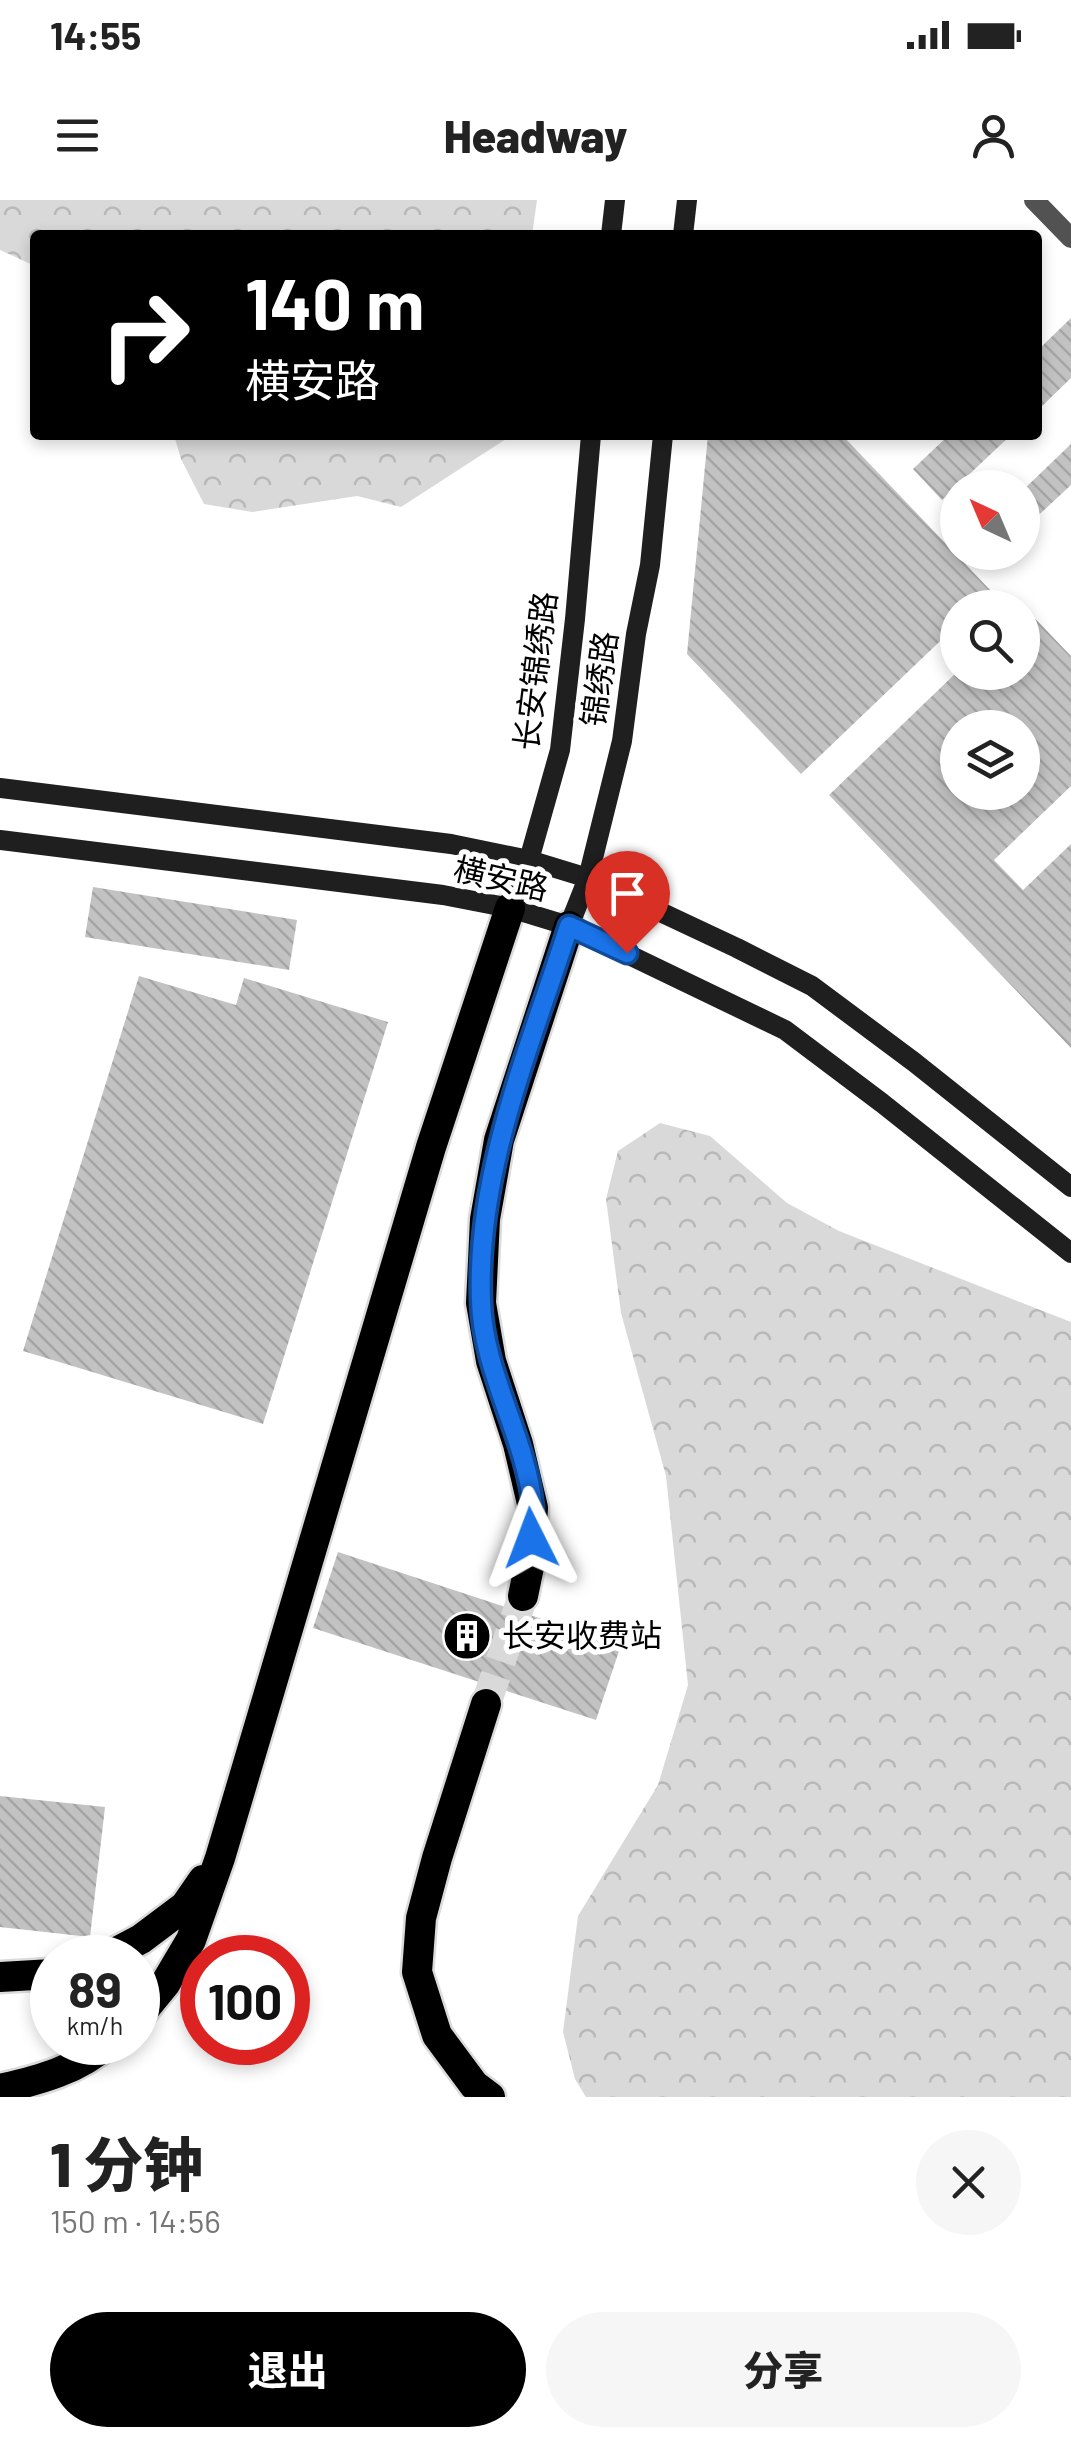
<!DOCTYPE html>
<html lang="zh">
<meta charset="utf-8">
<style>
:root{--surface:#fff;--page:#f6f6f6;--text:#222;--muted:#767676;--accent:#000}
body{margin:0;font-family:Barlow,"Noto Sans SC",sans-serif;background:var(--page);color:var(--text);height:100vh;display:flex;flex-direction:column;font-size:38px;white-space:nowrap}
*{box-sizing:border-box;margin:0}
p{font-size:32px;color:var(--muted)}
.icon{flex:none;width:55px;height:55px;fill:none;stroke:currentColor;stroke-width:2;stroke-linecap:round;stroke-linejoin:round}
.map{position:relative;height:1897px;overflow:hidden}
.sheet{display:flex;flex-direction:column;background:var(--surface);flex:1}
.sheet>*{flex:none}
.top-card{position:absolute;left:30px;top:30px;width:1012px;height:210px;border-radius:10px;box-shadow:0 5px 15px #0003;background:#000;color:#fff;overflow:hidden}
.needle{width:65px;rotate:316deg}
.buttons{position:absolute;left:940px;top:270px;display:grid;gap:20px}
.buttons a{display:grid;place-items:center;width:100px;height:100px;border-radius:50%;background:var(--surface);box-shadow:0 5px 15px #0003;font-size:50px}
.speed{position:absolute;left:30px;top:1735px;display:flex;gap:20px;font-size:50px;font-weight:700;text-align:center}
.speed>*{display:grid;place-content:center;width:130px;height:130px;border-radius:50%;background:var(--surface);box-shadow:0 5px 15px #0003;line-height:1}
.speed small{font-size:25px;font-weight:400}
.speed .limit{border:15px solid #d22;background:#fff;color:#111}
.pin{position:absolute;display:grid;place-items:center;width:85px;height:85px;color:#fff;margin:-102px -42px;border-radius:50% 50% 50% 0;rotate:-45deg;box-shadow:0 0 10px #0007}
.pin .icon{rotate:45deg}
.me{position:absolute;width:110px;margin:-55px;rotate:357deg;stroke-linejoin:round;filter:drop-shadow(0 0 8px #0008)}
.turn{display:flex;align-items:center;gap:35px;height:210px;padding:0 50px;font-size:45px}
.turn .icon{width:130px;height:130px;stroke-width:2.5}
.turn b{display:block;font-size:70px;line-height:85px}
.round{display:grid;place-items:center;flex:none;width:105px;height:105px;border-radius:52px;background:var(--page)}
.head{display:flex;align-items:center;justify-content:space-between;height:170px;padding:0 50px}
h1{font-size:60px;font-weight:800;line-height:75px}
.primary-button{display:flex;gap:20px;margin-top:auto;padding:20px 50px}
.primary-button a{flex:1;height:115px;border-radius:60px;background:var(--accent);color:#fff;font-size:40px;font-weight:800;line-height:115px;text-align:center}
.primary-button a+a{background:var(--page);color:var(--text)}
.status{display:flex;justify-content:space-between;align-items:center;height:70px;padding:0 50px;background:var(--surface);direction:ltr}
.status svg{height:28px;fill:currentColor}
header{display:flex;justify-content:space-between;align-items:center;height:130px;padding:0 50px;background:var(--surface);font-size:45px;font-weight:800}
.map>svg:first-child{display:block}
.forest{fill:url(#forest-crowns)}
.building{fill:url(#building-back-hatch);fill-rule:evenodd}
.lines{fill:none;stroke-linecap:round;stroke-linejoin:round}
.highway-tunnel{stroke:#d9d9d9;stroke-width:30;stroke-dasharray:30 15;stroke-linecap:butt}
.highway-casing{stroke:#dbdbdb;stroke-width:35}
.street{stroke:#525252;stroke-width:20}
.secondary{stroke:#1f1f1f;stroke-width:20}
.highway{stroke:#000;stroke-width:30}
.route-casing{stroke:#114b97;stroke-width:25}
.route{stroke:#1a73e8;stroke-width:18}
.labels{text-anchor:middle;stroke-width:10;stroke-linejoin:round;paint-order:stroke}
.street-label{font-size:32px;fill:#000;stroke:#fff}
.poi-label{font-size:32px;fill:#000;stroke:#fff;text-anchor:start}
</style>
<div class="status"><b>14:55</b><svg viewBox="0 0 49 12"><path d="M0 12V9h3v3zM5 12V6h3v6zM10 12V3h3v9zM15 12V0h3v12zM26 1h20v11H26zM47 4h2v5h-2z"/></svg></div>
<header><svg class="icon" aria-label="menu" viewBox="0 0 24 24"><path d="M4 6h16M4 12h16M4 18h16"/></svg>Headway<svg class="icon" aria-label="person" viewBox="0 0 24 24"><circle cx="12" cy="8" r="4"/><path d="M4 21q1-7 8-7t8 7"/></svg></header>
<div class="map">
<svg width="1071" height="1897" viewBox="0 0 1071 1897">
<defs>
<pattern id="forest-crowns" width="20" height="18" patternUnits="userSpaceOnUse" patternTransform="scale(2.5)"><rect width="20" height="18" fill="#d9d9d9"/><path d="M2 6a3 3 0 1 1 6 0M12 15a3 3 0 1 1 6 0" fill="none" stroke="#b8b8b8"/></pattern>
<pattern id="building-back-hatch" width="6" height="6" patternUnits="userSpaceOnUse" patternTransform="scale(2.5)"><rect width="6" height="6" fill="#c2c2c2"/><path d="M-1 5l2 2M0 0l6 6M5-1l2 2" fill="none" stroke="#a5a5a5"/></pattern>
</defs>
<rect width="100%" height="100%" fill="#fff"/>
<g class="forest">
<polygon points="0,0 537,0 532,35 35,35 35,66 0,50"/>
<polygon points="174,235 507,235 506,239 401,307 357,296 252,312 204,304 181,259"/>
<polygon points="660,923 710,936 787,1003 839,1031 1071,1122 1071,1897 586,1897 575,1879 563,1832 578,1716 658,1585 688,1485 666,1276 621,1113 606,999 618,951"/>
</g>
<g class="building">
<polygon points="1071,118 1071,178 1038,210 1038,150"/>
<polygon points="708,235 842,235 992,392 975,408 958,408 958,424 801,574 687,454"/>
<polygon points="949,235 1011,235 942,300 913,269"/>
<polygon points="1071,244 1071,285 1028,325 1022,319 1022,291"/>
<path d="M1025,408L1071,456V586L994,660L1023,690L1071,644V848L829,595L957,472H1022V410ZM958,528H1022V592H958Z"/>
<polygon points="93,687 297,720 289,770 85,737"/>
<polygon points="139,776 236,805 244,778 388,822 263,1224 23,1151"/>
<polygon points="338,1352 621,1445 596,1520 313,1428"/>
<polygon points="0,1596 105,1607 90,1737 0,1727"/>
</g>
<g class="lines">
<polyline class="highway-tunnel" points="486,1504 523,1396"/>
<g class="highway-casing">
<g id="highway">
<polyline points="523,1396 529,1367 533,1308 518,1244 491,1161 481,1103 485,1019 499,940 569,726"/>
<polyline points="486,1504 437,1658 421,1718 417,1772 437,1835 474,1885 490,1897"/>
<polyline points="105,1758 141,1739 185,1706 203,1680"/>
<polyline points="0,1777 52,1774"/>
<polyline points="138,1817 165,1784 191,1740 220,1658 431,947 510,708"/>
<path d="M0,1889C39,1880 78,1870 109,1842"/>
</g>
</g>
<polyline class="street" points="1034,0 1071,38"/>
<g class="secondary">
<polyline points="611,35 615,0"/>
<polyline points="683,35 687,0"/>
<polyline points="0,588 451,644 529,660 588,678 737,748 812,786 914,862 1071,987"/>
<polyline points="0,640 443,695 510,708 569,726 785,830 882,903 1071,1053"/>
<polyline points="510,708 529,660 560,550 575,419 591,235"/>
<polyline points="569,726 588,678 622,541 636,434 650,365 663,235"/>
</g>
<use href="#highway" class="highway"/>
</g>
<g class="lines">
<g class="route-casing">
<path id="route" d="M531,1338C532,1328 533,1317 533,1307C526,1237 483,1173 481,1101C476,971 530,848 569,726L627,753"/>
</g>
<use href="#route" class="route"/>
</g>
<defs>
<g id="building-disc" transform="scale(2.5)"><circle r="9.5" fill="#000" stroke="#fff"/><path d="M-4-6H4V6H1V3H-1V6H-4ZM-2.5-4.3h1.7v1.8h-1.7ZM.8-4.3h1.7v1.8H.8ZM-2.5-1h1.7V.8h-1.7ZM.8-1h1.7V.8H.8Z" fill="#fff"/></g>
</defs>
<g fill-rule="evenodd">
<use href="#building-disc" x="467" y="1436"/>
</g>
<g class="labels">
<g class="street-label">
<text transform="translate(536 471) rotate(-83)" y="11">长安锦绣路</text>
<text transform="translate(600 479) rotate(-82)" y="11">锦绣路</text>
<text transform="translate(501 679) rotate(13)" y="11">横安路</text>
</g>
<g class="poi-label">
<text x="502" y="1447">长安收费站</text>
</g>
</g>
</svg>
<div class="buttons">
<a><svg class="needle" viewBox="-14 -14 28 28"><path d="M0-13l5 13h-10z" fill="#e53935"/><path d="M0 13l5-13h-10z" fill="#767676"/></svg></a>
<a><svg class="icon" aria-label="search" viewBox="0 0 24 24"><circle cx="10" cy="10" r="6"/><path d="M15 15l6 6"/></svg></a>
<a><svg class="icon" aria-label="layers" viewBox="0 0 24 24"><path d="M12 4l9 5-9 5-9-5zM3 14l9 5 9-5"/></svg></a>
</div>
<div class="speed"><div>89<small>km/h</small></div><div class="limit">100</div></div>
<div class="pin" style="left:627px;top:753px;background:#d93025"><svg class="icon" aria-label="arrive" viewBox="0 0 24 24"><path d="M6 21V4h12l-3 4 3 4H6"/></svg></div>
<svg class="me" style="left:531px;top:1338px" viewBox="-20 -20 40 40"><path d="M0-17L14 15 0 8-14 15z" fill="#1a73e8" stroke="#fff" stroke-width="4"/></svg>
<div class="top-card">
<div class="turn"><svg class="icon" aria-label="right" viewBox="0 0 24 24"><path d="M7 20v-9h11M14 6l5 5-5 5"/></svg><div><b>140 m</b>横安路</div></div>
</div>
</div>
<section class="sheet">
<div class="head"><div><h1>1 分钟</h1><p>150 m · 14:56</p></div><a class="round"><svg class="icon" aria-label="close" viewBox="0 0 24 24"><path d="M6 6l12 12M18 6L6 18"/></svg></a></div>
<div class="primary-button"><a>退出</a><a>分享</a></div>
</section>
